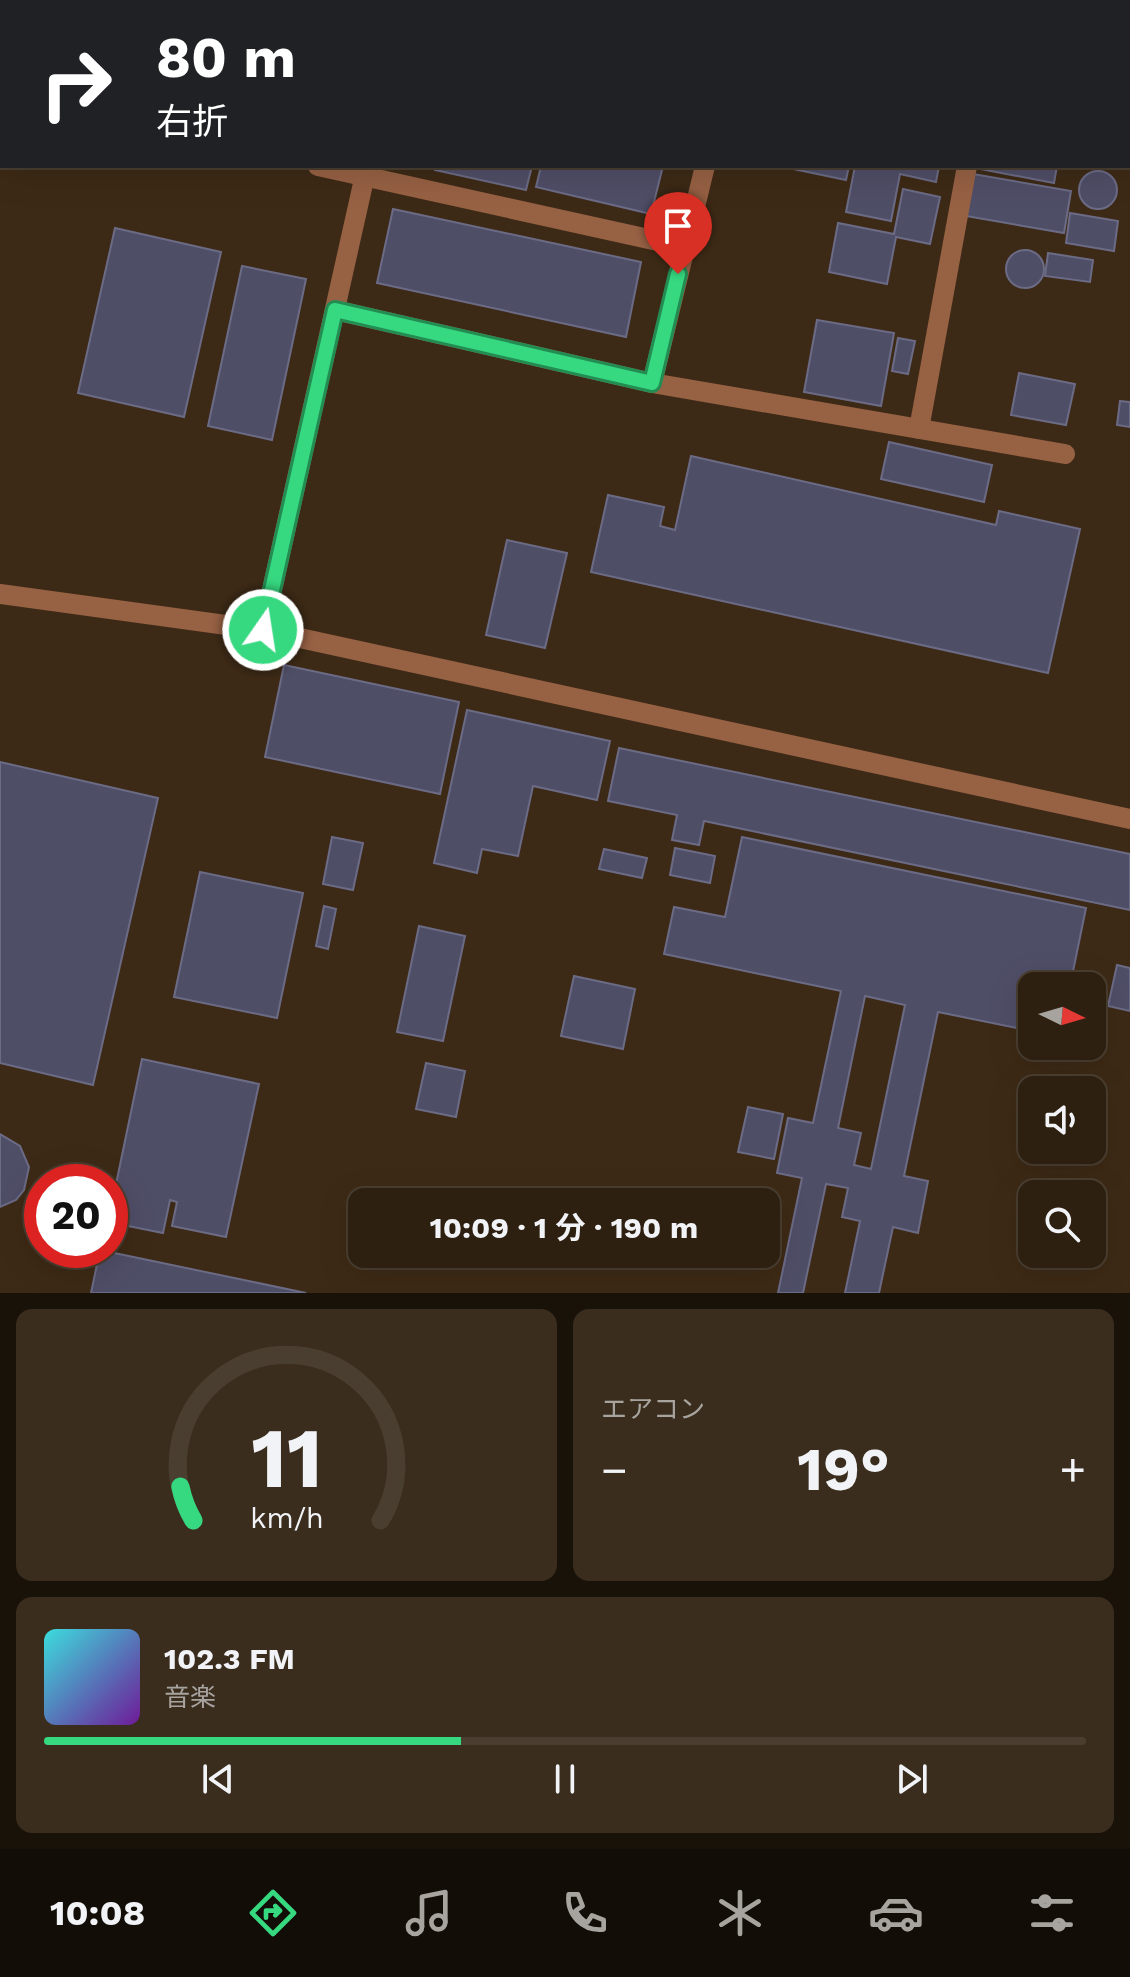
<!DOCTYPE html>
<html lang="ja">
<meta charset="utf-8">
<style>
body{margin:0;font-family:"Work Sans","Noto Sans JP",sans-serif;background:#3a2d1e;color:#f1f3f6;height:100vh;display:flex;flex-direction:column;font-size:30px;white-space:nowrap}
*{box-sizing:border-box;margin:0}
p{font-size:26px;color:#a7a39f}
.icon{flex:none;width:44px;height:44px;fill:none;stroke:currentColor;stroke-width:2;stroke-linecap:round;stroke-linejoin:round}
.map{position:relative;height:1293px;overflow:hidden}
.drawer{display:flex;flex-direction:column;gap:16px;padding:16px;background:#191209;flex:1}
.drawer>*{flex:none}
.banner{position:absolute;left:0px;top:0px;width:1130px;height:168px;box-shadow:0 8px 32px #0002,0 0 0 2px #493e30;background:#202124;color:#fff;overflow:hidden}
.needle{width:52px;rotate:95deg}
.buttons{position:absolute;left:1018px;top:972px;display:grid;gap:16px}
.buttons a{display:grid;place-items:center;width:88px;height:88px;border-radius:16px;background:#2e2010;box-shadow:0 8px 32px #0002,0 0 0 2px #493e30;font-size:40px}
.speed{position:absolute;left:24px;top:1164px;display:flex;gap:16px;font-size:40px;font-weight:700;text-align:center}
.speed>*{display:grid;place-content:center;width:104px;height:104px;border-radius:50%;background:#2e2010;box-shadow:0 8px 32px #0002,0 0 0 2px #493e30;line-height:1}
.speed .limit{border:12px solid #d22;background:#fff;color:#111}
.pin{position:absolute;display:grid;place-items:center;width:68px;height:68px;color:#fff;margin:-82px -34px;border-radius:50% 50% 50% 0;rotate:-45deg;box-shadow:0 0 8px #0007}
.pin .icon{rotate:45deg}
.me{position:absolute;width:88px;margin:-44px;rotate:13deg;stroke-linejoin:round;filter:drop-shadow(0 0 6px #0008)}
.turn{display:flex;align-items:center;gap:28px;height:168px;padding:0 24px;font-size:36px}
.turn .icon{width:104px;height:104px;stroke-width:2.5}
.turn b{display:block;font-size:56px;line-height:68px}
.big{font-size:60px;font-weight:700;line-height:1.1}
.drawer .widget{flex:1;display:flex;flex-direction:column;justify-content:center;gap:12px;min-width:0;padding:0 28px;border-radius:16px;background:#3a2d1e}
.drawer .dial{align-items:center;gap:0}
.dial svg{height:208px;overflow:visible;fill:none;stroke:#493e30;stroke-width:7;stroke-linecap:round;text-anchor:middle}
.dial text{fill:#f1f3f6;stroke:none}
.song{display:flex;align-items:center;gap:24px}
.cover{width:96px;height:96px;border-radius:12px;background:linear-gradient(135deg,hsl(180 70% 55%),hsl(280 70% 35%))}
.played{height:8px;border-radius:4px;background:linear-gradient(90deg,#36d880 40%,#493e30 40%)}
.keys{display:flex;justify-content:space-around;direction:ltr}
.heat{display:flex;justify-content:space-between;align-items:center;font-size:44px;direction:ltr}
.drawer .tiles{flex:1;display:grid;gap:16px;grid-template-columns:1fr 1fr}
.widget:last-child{grid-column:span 2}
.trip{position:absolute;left:348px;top:1188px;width:432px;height:80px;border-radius:16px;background:#2e2010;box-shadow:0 8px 32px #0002,0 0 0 2px #493e30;font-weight:700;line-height:80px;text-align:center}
.menu{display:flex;height:128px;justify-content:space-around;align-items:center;background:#120d06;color:#a7a39f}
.menu .icon{width:56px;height:56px}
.menu .active{color:#36d880}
.menu b{font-size:36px;color:#f1f3f6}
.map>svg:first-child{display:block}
</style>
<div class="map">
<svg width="1130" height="1293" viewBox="0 0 1130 1293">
<rect width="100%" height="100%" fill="#3d2a16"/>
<!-- green -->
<path fill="#054e30" d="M1000 0H1130V29L1128 2Z"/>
<!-- building -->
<g fill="#4f4e67" stroke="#6c6b86" stroke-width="2" fill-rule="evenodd">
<path d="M469 0H517L468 2Z"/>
<path d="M436 166H532L526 190 435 170Z"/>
<path d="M541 166H663L651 214 536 187Z"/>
<path d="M779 166H849L846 180Z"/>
<path d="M855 166H939L936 182 900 174 891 221 846 212Z"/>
<path d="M975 166H1057L1054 183 975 168Z"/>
<circle cx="1098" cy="190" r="19"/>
<path d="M973 174 1071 191 1064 233 966 216Z"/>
<path d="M903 189 940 197 930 244 896 237 887 284 829 272 838 223 894 234Z"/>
<path d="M393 209 641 262 626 337 377 283Z"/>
<path d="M1070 213 1118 221 1114 251 1066 243Z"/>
<path d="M115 228 221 252 184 417 78 393Z"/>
<circle cx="1025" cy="269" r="19"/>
<path d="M1048 253 1093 260 1090 282 1045 276Z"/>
<path d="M242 266 306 279 272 440 208 426Z"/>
<path d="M817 320 894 333 881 406 804 392Z"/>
<path d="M898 338 915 341 908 374 892 371Z"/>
<path d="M1019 373 1075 384 1066 425 1011 415Z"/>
<path d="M1120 401 1130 402V427L1117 425Z"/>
<path d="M889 442 992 465 984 502 881 479Z"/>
<path d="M691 456 996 525 999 511 1080 529 1048 673 591 572 608 495 664 507 660 526 675 530Z"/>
<path d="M507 540 567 553 545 648 486 635Z"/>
<path d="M284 665 459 702 440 794 265 757Z"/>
<path d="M467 710 610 741 597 800 533 786 518 856 482 849 477 873 434 863Z"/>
<path d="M619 748 1130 854V910L704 821 699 845 672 840 677 815 608 801Z"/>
<path d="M0 762 158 798 93 1085 0 1063Z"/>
<path d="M332 837 363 843 353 890 323 884Z"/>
<path d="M742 837 1086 908 1070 986H1032V1031L938 1012 904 1176 928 1181 918 1233 893 1227 879 1293H845L860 1221 842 1217 848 1188 826 1184 803 1293H778L802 1178 777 1173 788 1118 813 1123 841 991 664 954 674 907 725 917ZM865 996 905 1005 871 1169 854 1165 861 1133 838 1128Z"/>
<path d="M675 848 715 856 710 883 670 875Z"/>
<path d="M604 849 647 858 642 878 599 869Z"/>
<path d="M200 872 303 893 277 1018 174 997Z"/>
<path d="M324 906 336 909 328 949 316 946Z"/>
<path d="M419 926 465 936 443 1041 397 1032Z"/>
<path d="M1117 965 1130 968V1011L1108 1006Z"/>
<path d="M574 976 635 989 623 1049 561 1036Z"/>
<path d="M142 1059 259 1084 226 1237 172 1226 177 1202 170 1200 163 1233 113 1223 120 1190 115 1189Z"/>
<path d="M426 1063 465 1071 456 1117 416 1109Z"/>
<path d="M748 1107 783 1114 774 1159 738 1152Z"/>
<path d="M0 1134 20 1146 29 1167 24 1190 16 1200 0 1207Z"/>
<path d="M100 1250 306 1293H91Z"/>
</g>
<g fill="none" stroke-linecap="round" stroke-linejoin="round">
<!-- minor -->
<g stroke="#976144" stroke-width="20">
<path d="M216 0V2"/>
<path d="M456 0V2"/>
<path d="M880 0 889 2"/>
<path d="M404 2 405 0"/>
<path d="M746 2 747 0"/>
<path d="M1128 57H1130"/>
<path d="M318 166 685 247"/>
<path d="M335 310 652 383 1065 454"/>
<path d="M652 383 705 166"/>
<path d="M919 429 967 166"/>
<path d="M0 594 263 630 1130 819"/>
<path d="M263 630 367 166"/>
</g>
</g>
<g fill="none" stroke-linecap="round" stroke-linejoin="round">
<!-- route casing -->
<g stroke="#238c53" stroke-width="20">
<path id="route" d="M263 630 335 310 652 383 678 274"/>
</g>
<!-- route -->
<use href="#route" stroke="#36d880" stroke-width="14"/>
</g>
</svg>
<div class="buttons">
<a><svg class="needle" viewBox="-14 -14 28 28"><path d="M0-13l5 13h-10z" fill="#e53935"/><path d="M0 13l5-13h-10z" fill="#a7a39f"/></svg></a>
<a><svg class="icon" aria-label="sound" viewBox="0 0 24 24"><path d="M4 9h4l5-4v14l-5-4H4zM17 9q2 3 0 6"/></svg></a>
<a><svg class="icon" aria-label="search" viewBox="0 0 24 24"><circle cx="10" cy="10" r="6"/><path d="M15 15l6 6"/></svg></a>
</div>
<div class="speed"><div class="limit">20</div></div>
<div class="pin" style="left:678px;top:274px;background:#d93025"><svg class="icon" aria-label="arrive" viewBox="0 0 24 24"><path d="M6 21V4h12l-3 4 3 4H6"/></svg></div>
<svg class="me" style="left:263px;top:630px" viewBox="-20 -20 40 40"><circle r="17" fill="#36d880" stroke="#fff" stroke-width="3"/><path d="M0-11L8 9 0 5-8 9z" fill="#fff"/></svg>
<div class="trip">10:09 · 1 分 · 190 m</div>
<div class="banner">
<div class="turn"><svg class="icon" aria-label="right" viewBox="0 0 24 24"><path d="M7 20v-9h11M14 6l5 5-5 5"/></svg><div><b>80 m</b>右折</div></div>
</div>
</div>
<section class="drawer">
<div class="tiles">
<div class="widget dial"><svg viewBox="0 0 100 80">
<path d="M14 69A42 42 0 1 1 86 69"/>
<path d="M14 69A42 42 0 0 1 9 56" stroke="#36d880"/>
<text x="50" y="56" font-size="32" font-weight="700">11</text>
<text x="50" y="72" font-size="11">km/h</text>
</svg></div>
<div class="widget"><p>エアコン</p>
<div class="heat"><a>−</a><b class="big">19°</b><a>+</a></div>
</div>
<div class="widget">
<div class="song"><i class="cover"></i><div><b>102.3 FM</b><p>音楽</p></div></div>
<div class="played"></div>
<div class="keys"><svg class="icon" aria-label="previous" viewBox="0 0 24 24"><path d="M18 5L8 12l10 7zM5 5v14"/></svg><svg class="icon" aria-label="pause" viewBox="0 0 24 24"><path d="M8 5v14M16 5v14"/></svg><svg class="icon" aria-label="next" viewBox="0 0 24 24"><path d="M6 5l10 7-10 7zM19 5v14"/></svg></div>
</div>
</div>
</section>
<nav class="menu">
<b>10:08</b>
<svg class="icon active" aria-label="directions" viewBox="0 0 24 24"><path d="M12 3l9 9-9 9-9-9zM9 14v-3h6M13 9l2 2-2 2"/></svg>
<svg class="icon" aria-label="music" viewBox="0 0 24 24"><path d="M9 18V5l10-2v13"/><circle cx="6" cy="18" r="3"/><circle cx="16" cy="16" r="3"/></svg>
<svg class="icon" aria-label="phone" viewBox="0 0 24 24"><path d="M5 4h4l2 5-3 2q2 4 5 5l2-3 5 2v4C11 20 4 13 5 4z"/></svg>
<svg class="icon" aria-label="climate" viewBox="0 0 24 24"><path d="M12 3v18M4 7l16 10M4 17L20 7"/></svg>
<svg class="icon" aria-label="car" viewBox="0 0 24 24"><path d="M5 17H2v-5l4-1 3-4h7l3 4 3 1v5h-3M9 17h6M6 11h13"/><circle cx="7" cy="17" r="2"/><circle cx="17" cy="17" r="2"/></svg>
<svg class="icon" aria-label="filters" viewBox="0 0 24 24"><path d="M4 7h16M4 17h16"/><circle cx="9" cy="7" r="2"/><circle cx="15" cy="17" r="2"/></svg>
</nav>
